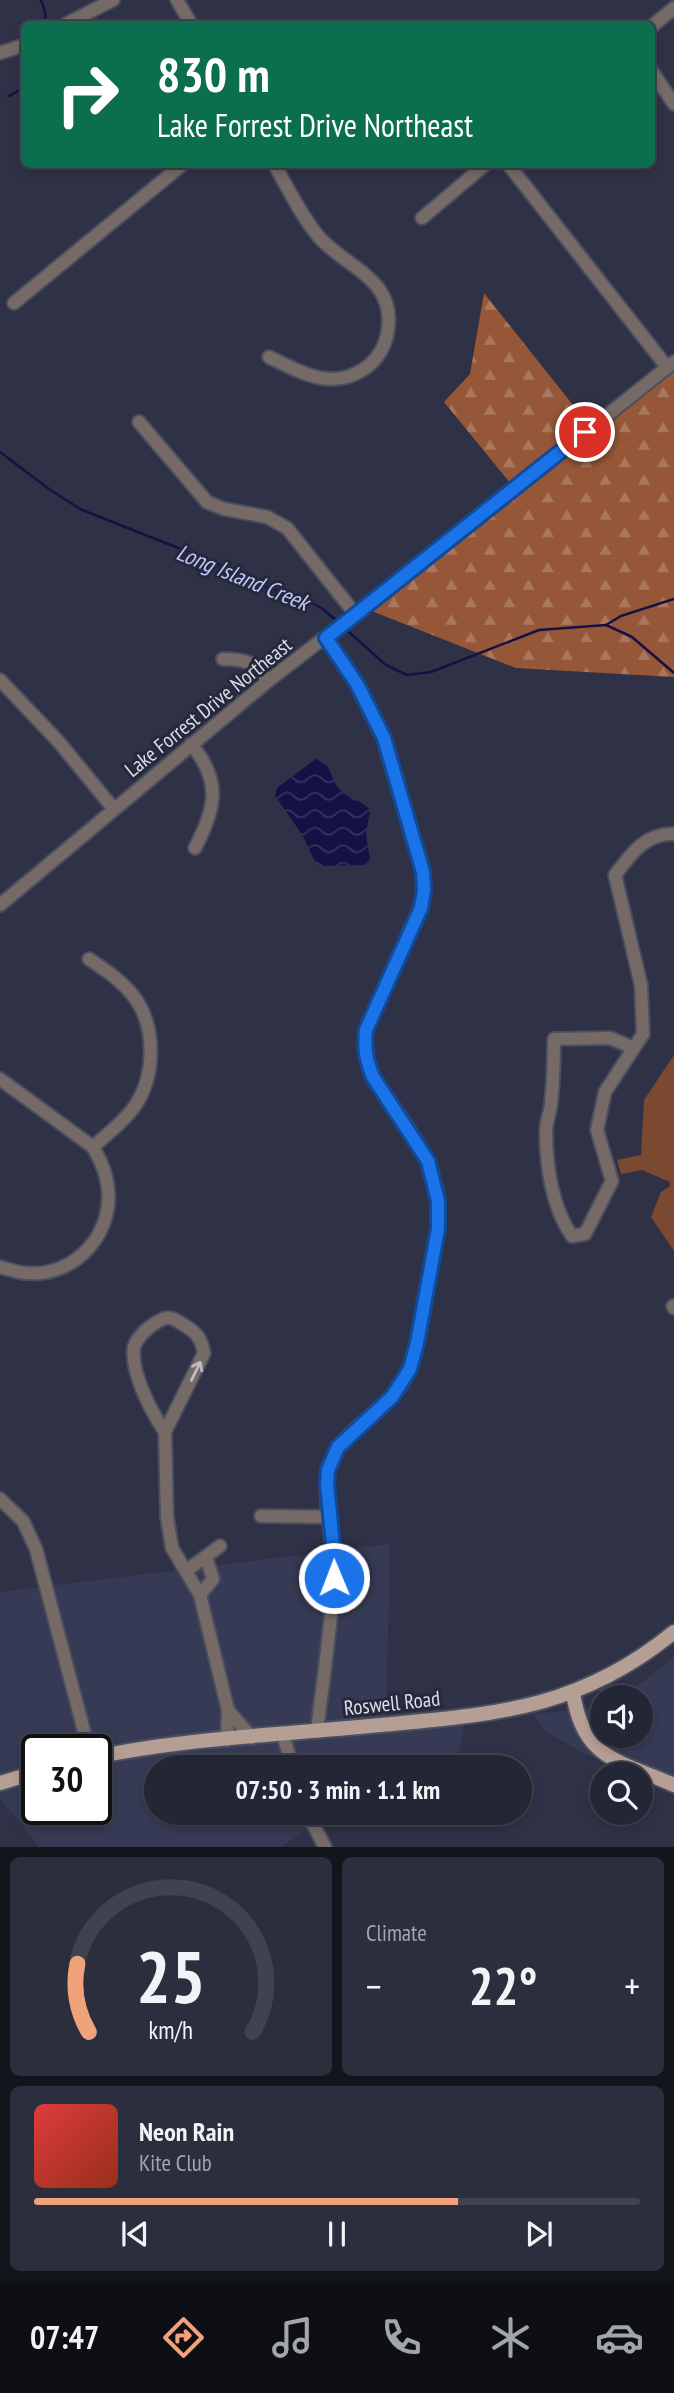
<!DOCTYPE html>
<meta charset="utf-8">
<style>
body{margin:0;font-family:"PT Sans Narrow",sans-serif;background:#2b2e3c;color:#f1f3f6;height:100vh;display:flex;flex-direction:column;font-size:26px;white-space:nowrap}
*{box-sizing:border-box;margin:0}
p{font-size:23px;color:#a3a5ac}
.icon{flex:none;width:38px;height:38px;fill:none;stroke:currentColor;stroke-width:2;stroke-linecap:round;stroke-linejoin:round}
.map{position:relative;height:1847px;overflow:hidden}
.panel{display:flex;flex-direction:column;gap:10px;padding:10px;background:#13151d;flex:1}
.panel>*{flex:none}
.guide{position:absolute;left:21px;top:21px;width:634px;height:147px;border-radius:10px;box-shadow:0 4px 10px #0003,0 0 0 2px #40434f;background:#0b6e4f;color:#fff;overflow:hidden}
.controls{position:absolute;left:590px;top:1685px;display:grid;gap:14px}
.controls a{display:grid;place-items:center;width:63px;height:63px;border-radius:50%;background:#232634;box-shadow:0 4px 10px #0003,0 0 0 2px #40434f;font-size:35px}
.speed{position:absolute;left:21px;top:1734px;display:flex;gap:14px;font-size:35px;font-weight:700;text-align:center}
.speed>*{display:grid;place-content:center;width:91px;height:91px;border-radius:50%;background:#232634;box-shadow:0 4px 10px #0003,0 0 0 2px #40434f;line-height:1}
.speed .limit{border:4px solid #111;border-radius:10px;background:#fff;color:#111}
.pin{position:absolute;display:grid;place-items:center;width:60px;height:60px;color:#fff;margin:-30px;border:4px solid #fff;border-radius:50%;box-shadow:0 2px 7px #0007}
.me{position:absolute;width:77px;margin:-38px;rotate:359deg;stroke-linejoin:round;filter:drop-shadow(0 0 5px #0008)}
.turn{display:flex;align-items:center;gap:24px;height:147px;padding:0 21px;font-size:32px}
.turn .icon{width:91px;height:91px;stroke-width:2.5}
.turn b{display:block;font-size:49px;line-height:60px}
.big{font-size:52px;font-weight:700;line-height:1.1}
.panel .tile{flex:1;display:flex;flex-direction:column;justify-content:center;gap:10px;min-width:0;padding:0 24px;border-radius:10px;background:#2b2e3c}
.panel .dial{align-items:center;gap:0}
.dial svg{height:182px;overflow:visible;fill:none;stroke:#40434f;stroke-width:7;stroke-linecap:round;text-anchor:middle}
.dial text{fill:#f1f3f6;stroke:none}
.song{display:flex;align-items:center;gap:21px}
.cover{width:84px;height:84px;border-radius:10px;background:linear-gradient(135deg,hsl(0 70% 55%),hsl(10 70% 35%))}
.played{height:7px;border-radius:4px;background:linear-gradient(90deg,#f0a27a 70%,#40434f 70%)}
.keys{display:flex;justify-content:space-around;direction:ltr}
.heat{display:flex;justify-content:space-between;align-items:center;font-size:38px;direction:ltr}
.panel .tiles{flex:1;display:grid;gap:10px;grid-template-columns:1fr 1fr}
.tile:last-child{grid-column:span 2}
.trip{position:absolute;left:144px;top:1755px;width:388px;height:70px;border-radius:35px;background:#232634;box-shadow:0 4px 10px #0003,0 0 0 2px #40434f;font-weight:700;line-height:70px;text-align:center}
.dock{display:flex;height:112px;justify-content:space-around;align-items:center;background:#0e0f15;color:#a3a5ac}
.dock .icon{width:49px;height:49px}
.dock .selected{color:#f0a27a}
.dock b{font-size:32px;color:#f1f3f6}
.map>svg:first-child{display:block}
</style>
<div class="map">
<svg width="674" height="1847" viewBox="0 0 674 1847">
<defs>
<pattern id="forest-firs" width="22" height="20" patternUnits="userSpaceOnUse" patternTransform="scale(1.75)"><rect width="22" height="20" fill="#955737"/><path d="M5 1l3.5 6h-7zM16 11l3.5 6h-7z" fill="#a8775e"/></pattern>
<pattern id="water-waves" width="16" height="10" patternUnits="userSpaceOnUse" patternTransform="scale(1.75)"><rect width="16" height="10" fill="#151145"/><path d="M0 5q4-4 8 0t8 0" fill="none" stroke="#363360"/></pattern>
</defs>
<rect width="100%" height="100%" fill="#2f3246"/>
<!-- built -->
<g fill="#373a54" fill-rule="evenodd">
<path d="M390 1544 386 1723 466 1715 457 1767 156 1768V1813H449L447 1824 308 1827 282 1847H39L0 1798V1592ZM37 1750H96V1810H37Z"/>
<path d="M674 1657V1784L588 1755 546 1732 533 1714 593 1708 602 1703V1736H640V1698L613 1697 643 1682Z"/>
</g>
<!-- grass -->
<path fill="#7a492f" d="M674 1055V1251L651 1217 661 1192 670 1186V1182L642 1170 621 1174 617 1160 641 1155 644 1100Z"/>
<!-- forest -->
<path fill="url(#forest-firs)" d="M484 293 592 429 674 365V677L516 668 364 608 515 489 444 402 470 374Z"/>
<!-- water -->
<path fill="url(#water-waves)" d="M317 758C330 762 330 776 337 786 345 798 361 799 370 810L366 835 370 859 365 865 319 866 314 860 303 836 275 796 277 788Z"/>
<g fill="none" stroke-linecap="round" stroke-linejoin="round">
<!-- stream -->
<g stroke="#151145" stroke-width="2.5">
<path d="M41 0 45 12 46 24"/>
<path d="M9 96 24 88"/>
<path d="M0 452 49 489 80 509 216 563 265 587 301 597 323 609 339 623"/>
<path d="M606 625 621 616 674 599"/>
<path d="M343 627 386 665 407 675 431 672 539 630 606 625 632 637 674 673"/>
</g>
<!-- minor casing -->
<g stroke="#4b4e60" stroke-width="16">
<g id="minor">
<path d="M177 0 191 24"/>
<path d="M66 24 113 0"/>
<path d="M651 27 674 8"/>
<path d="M0 53 24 45"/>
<path d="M651 70 674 104"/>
<path d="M508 164 667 367"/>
<path d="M422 218 486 164"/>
<path d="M14 303 183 164"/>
<path d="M269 357C300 372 331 391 364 369 377 360 386 346 388 329 395 278 346 268 319 237 301 216 288 188 274 164"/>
<path d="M139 422 207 502 224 509 267 517 287 528 356 615"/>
<path d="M223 659C245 659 255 662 268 681"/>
<path d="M0 680 58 741 113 808"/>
<path d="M191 744C222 781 216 808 195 848"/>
<path d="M0 905 268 681 423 562 674 362"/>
<path d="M89 959C104 969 119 979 131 993 157 1024 157 1077 132 1110 121 1124 106 1135 93 1147"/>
<path d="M634 1048 610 1038 554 1039C554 1060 553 1083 551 1104 550 1113 546 1122 546 1131 546 1165 552 1208 572 1236L585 1234 612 1181 597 1130 605 1092 643 1034 641 985 615 875C631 854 645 833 674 834"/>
<path d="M0 1079 93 1147C99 1158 105 1169 107 1182 117 1231 76 1278 26 1273 18 1273 8 1269 0 1267"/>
<path d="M673 1306 674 1308"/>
<path d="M165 1432C152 1413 130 1372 134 1347 136 1340 141 1335 146 1330 152 1325 162 1317 169 1318 174 1318 179 1322 184 1325 197 1333 201 1338 204 1353L165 1432 167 1517 172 1548 200 1595 228 1710 252 1738"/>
<path d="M0 1499 23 1521 36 1549 89 1750"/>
<path d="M261 1516 330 1517"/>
<path d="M186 1571 220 1546"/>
<path d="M200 1595 213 1579 206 1557"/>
<path d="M317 1731C323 1680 331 1629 334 1578 335 1547 321 1493 329 1467 340 1430 382 1414 402 1384 418 1358 420 1326 425 1297 430 1270 438 1241 439 1213 439 1160 400 1118 373 1077 366 1060 364 1048 366 1030L420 908 424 890 423 872 384 738 357 684 326 638"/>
<path d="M283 1735 293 1768"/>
<path d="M227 1740 228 1710"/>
<path d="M307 1813 325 1847"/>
</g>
</g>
<!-- major casing -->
<g stroke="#4b4e60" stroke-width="18">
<g id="major">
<path d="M573 1693C583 1760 620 1761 674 1785"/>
<path d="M96 1757C187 1738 288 1734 381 1725 497 1714 580 1709 674 1632"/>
<path d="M0 1783 37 1772"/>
</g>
</g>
<!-- minor -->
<use href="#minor" stroke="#756a65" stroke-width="12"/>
<!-- major -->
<use href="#major" stroke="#b59f94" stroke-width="14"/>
</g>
<!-- one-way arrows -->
<defs><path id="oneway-shaft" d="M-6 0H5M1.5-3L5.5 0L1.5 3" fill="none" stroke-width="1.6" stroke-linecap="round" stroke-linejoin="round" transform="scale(1.75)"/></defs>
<use stroke="#bdbbc3" href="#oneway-shaft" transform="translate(196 1371) rotate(-64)"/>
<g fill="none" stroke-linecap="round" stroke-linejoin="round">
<!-- route casing -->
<g stroke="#114b97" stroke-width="18">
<path id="route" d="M334 1578 333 1545 327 1484 328 1470 338 1447 392 1397 410 1369 417 1343 438 1229V1201L428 1161 373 1077C366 1060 364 1048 366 1030L421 908 424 890 423 872 384 738 357 684 326 638 585 432"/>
</g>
<!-- route -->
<use href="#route" stroke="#1a73e8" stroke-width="12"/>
</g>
<g text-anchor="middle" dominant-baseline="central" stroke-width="6" stroke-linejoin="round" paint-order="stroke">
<!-- street labels -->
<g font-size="21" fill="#dcdeeb" stroke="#26283b">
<text transform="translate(208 707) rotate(-39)">Lake Forrest Drive Northeast</text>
<text transform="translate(392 1703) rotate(-6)">Roswell Road</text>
</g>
<!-- water labels -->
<g font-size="23" font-style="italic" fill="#c1c8fd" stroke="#26283b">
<text transform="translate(243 577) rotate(22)">Long Island Creek</text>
</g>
</g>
</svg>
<div class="controls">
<a><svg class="icon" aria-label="sound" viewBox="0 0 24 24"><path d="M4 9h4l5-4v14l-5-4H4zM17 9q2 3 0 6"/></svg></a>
<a><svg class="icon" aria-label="search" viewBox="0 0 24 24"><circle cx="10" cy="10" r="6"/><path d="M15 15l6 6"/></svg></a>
</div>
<div class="speed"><div class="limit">30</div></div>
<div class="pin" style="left:585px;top:432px;background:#d93025"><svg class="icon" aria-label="arrive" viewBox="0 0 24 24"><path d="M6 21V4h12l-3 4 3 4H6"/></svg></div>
<svg class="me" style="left:334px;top:1578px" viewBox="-20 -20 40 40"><circle r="17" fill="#1a73e8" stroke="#fff" stroke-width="3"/><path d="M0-11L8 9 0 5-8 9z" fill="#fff"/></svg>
<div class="trip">07:50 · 3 min · 1.1 km</div>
<div class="guide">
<div class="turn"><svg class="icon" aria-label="right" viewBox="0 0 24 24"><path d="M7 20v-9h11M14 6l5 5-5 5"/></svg><div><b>830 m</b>Lake Forrest Drive Northeast</div></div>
</div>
</div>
<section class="panel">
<div class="tiles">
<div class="tile dial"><svg viewBox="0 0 100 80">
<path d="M14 69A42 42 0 1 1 86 69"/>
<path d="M14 69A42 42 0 0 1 9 39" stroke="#f0a27a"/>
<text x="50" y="56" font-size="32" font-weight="700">25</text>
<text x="50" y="72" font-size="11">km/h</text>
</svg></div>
<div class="tile"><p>Climate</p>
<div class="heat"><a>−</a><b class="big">22°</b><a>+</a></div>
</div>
<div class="tile">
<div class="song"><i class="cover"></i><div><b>Neon Rain</b><p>Kite Club</p></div></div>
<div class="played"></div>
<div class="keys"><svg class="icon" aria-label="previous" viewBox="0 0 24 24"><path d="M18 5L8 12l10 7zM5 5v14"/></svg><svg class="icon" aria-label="pause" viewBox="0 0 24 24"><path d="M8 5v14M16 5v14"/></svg><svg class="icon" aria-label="next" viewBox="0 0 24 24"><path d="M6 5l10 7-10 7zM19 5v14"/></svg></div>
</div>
</div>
</section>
<nav class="dock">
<b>07:47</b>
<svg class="icon selected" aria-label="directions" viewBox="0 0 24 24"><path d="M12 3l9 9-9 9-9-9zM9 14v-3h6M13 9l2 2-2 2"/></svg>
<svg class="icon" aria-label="music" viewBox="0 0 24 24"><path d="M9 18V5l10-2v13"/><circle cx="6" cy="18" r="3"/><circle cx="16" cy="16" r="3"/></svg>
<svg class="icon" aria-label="phone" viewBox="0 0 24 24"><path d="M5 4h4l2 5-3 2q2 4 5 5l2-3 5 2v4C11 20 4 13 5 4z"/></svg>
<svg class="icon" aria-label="climate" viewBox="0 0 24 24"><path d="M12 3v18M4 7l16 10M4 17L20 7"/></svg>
<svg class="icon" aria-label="car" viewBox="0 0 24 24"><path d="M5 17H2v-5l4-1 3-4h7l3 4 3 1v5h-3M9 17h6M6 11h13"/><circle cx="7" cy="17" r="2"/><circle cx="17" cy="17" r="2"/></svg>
</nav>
